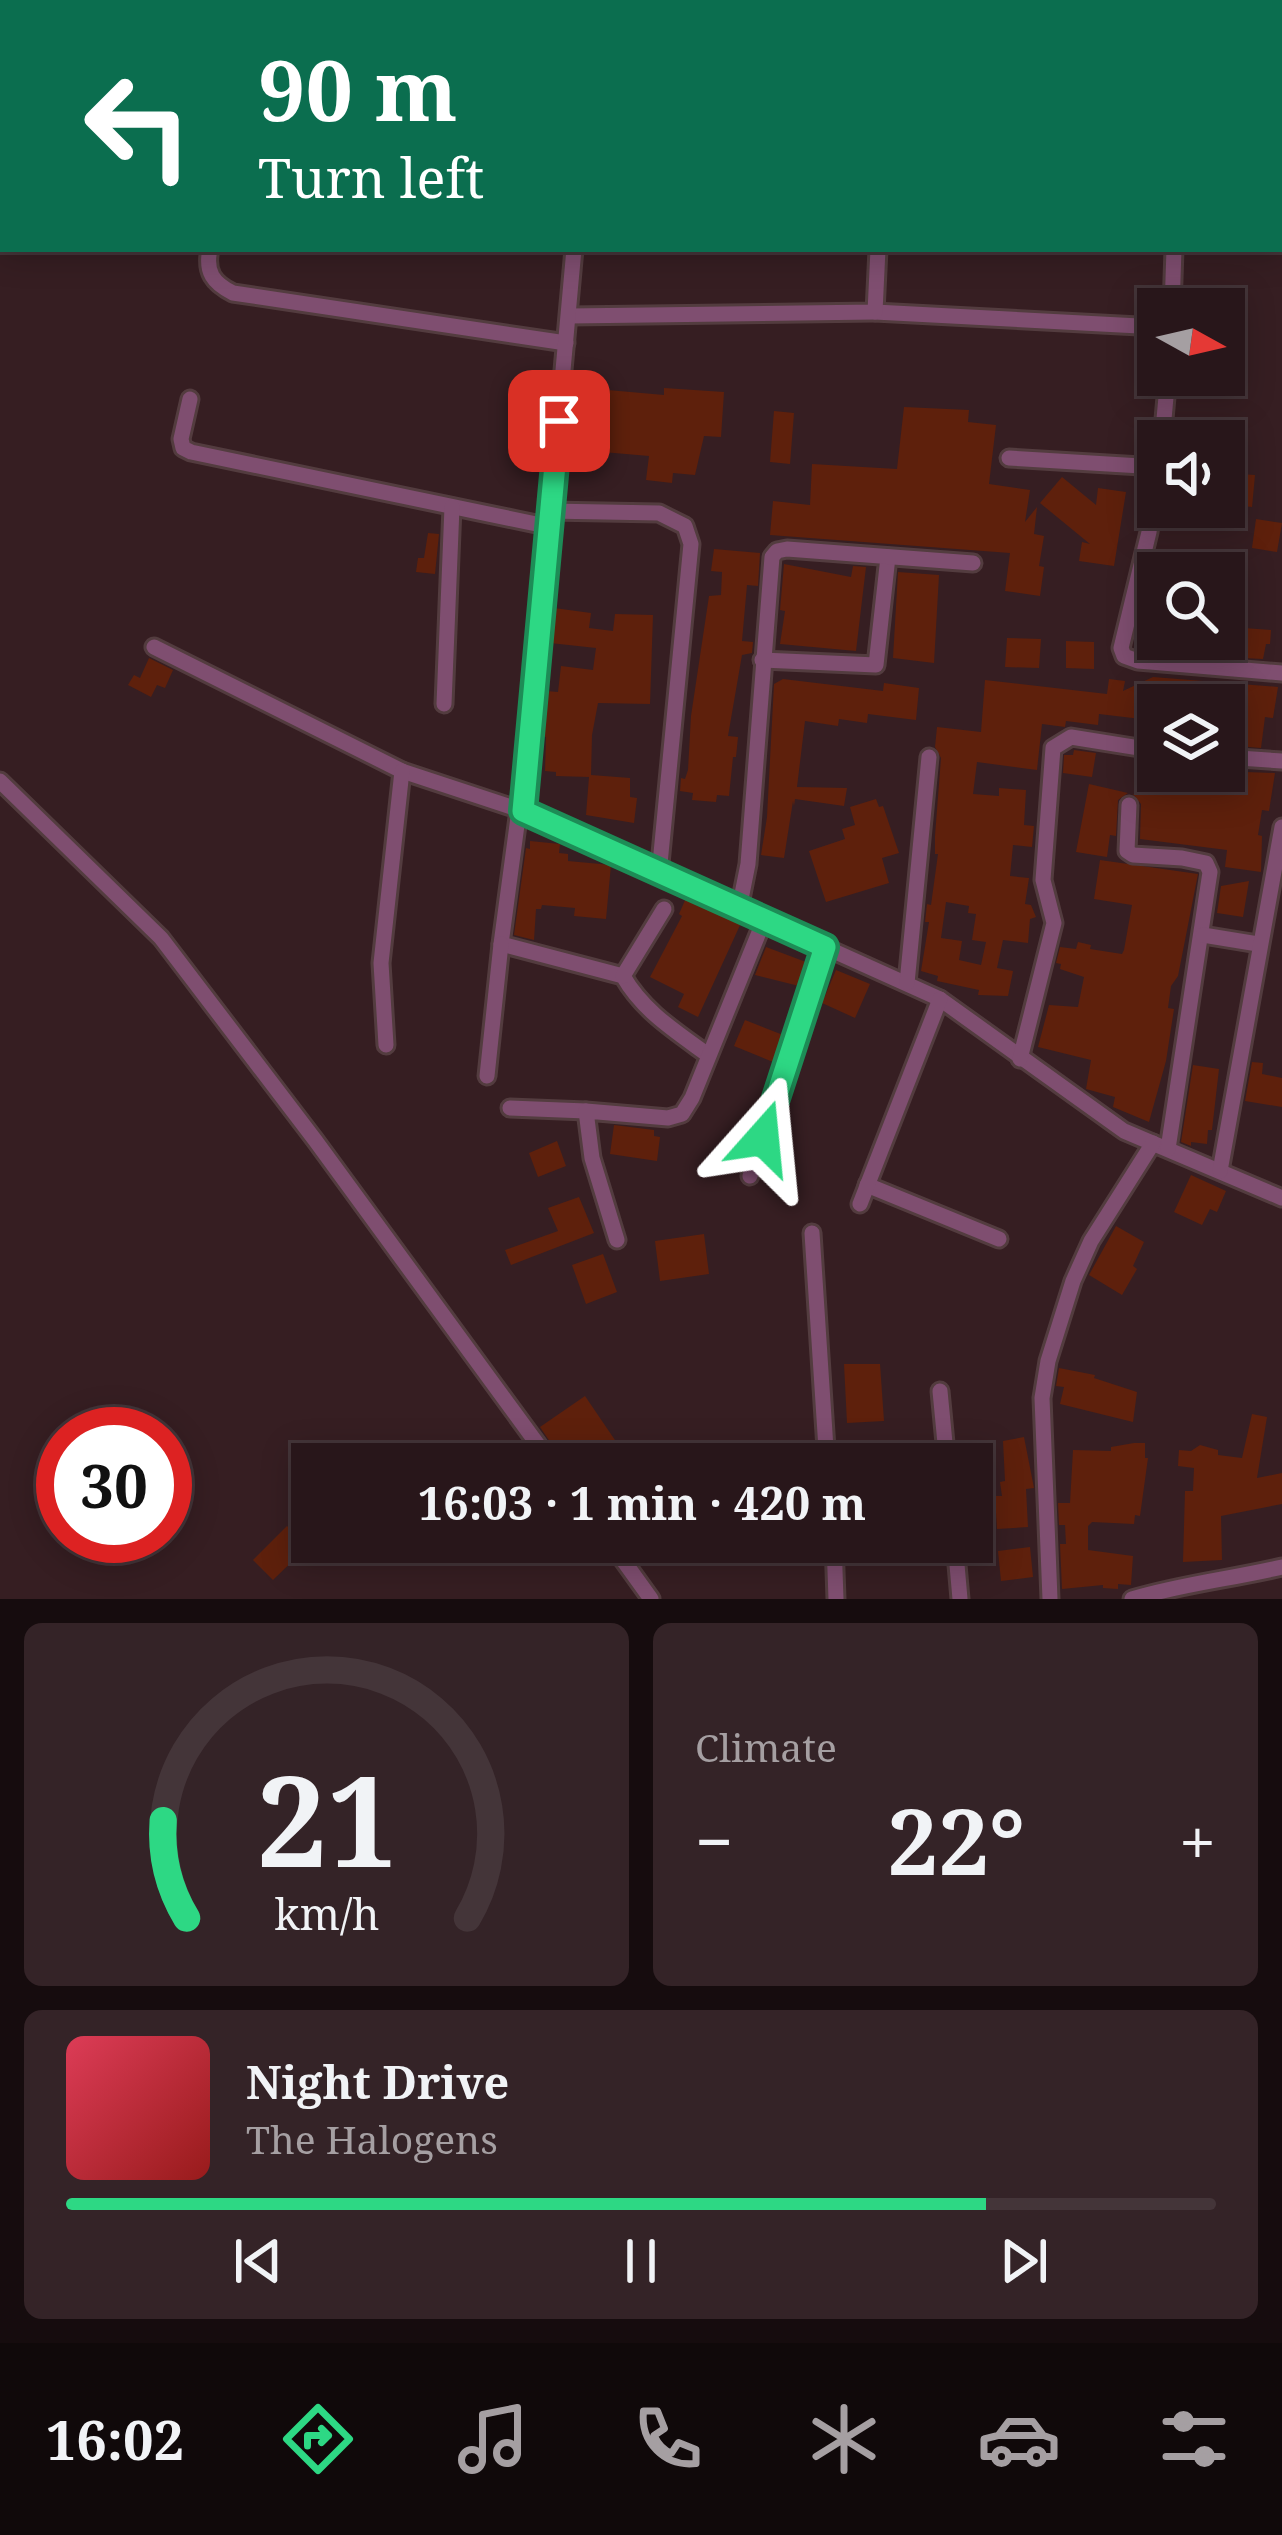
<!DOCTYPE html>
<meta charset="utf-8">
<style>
body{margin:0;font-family:"Noto Serif",serif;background:#342327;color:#f1f3f6;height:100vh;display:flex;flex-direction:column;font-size:45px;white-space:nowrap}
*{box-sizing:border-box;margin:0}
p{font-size:39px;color:#a59fa2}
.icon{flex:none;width:66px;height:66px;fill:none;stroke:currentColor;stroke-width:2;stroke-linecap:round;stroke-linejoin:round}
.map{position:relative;height:1599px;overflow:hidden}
.details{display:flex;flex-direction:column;gap:24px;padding:24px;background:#160c0e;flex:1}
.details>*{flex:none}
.banner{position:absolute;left:0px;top:0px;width:1284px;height:252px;box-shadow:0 6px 30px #0003,0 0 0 3px #443539;background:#0b6e4f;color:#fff;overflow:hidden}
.needle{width:78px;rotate:98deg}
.fabs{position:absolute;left:1137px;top:288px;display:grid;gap:24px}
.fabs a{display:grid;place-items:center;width:108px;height:108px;border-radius:0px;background:#28161a;box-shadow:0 6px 30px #0003,0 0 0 3px #443539;font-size:60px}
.speed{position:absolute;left:36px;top:1407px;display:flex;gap:24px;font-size:60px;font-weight:700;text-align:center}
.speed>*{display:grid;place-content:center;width:156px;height:156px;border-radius:50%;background:#28161a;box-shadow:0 6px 30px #0003,0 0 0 3px #443539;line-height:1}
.speed .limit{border:18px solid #d22;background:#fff;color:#111}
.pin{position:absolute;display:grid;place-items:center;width:102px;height:102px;color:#fff;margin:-51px;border-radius:24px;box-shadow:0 6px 18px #0006}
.me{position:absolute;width:132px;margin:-66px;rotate:18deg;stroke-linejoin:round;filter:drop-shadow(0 0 9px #0008)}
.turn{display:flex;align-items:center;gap:42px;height:252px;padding:0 60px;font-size:54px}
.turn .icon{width:156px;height:156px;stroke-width:2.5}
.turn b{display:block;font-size:84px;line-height:102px}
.big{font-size:90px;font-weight:700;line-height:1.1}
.details .tile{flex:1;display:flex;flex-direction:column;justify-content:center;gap:18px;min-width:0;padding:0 42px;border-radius:18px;background:#342327}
.details .dial{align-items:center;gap:0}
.dial svg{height:312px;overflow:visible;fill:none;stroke:#443539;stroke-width:7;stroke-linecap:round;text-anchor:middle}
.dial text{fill:#f1f3f6;stroke:none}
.song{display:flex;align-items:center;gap:36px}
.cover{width:144px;height:144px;border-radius:18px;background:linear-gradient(135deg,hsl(350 70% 55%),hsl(0 70% 35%))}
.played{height:12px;border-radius:6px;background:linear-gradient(90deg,#2dd884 80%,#443539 80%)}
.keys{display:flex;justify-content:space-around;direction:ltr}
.heat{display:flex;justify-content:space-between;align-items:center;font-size:66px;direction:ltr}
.details .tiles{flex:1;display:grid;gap:24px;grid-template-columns:1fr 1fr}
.tile:last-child{grid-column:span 2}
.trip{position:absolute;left:291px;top:1443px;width:702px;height:120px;border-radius:0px;background:#28161a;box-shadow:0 6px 30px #0003,0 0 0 3px #443539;font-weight:700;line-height:120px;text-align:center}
.dock{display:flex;height:192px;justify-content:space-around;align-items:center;background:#10090a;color:#a59fa2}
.dock .icon{width:84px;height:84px}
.dock .on{color:#2dd884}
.dock b{font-size:54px;color:#f1f3f6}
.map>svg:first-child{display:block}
</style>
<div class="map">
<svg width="1282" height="1599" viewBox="0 0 1282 1599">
<rect width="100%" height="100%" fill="#361e22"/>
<!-- building -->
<g fill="#5e200c" fill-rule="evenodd">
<path d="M574 387 664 395V388L724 392 721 437 704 436 695 475 673 473 672 483 646 480 649 456 568 449Z"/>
<path d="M904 407 969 410 968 422 996 425 989 484 1030 490 1025 522 1037 507 1034 534 1044 536 1039 566 1044 567 1040 596 1005 591 1010 553 770 535 773 501 810 505 812 464 897 469Z"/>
<path d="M774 411 794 413 790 464 770 462Z"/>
<path d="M1224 473 1255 475 1252 507 1224 504Z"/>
<path d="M1062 477 1096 505 1098 488 1126 492 1114 566 1079 561 1082 542 1090 544 1040 503Z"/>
<path d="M1256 519 1282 523 1277 552 1252 548Z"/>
<path d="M428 533 439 534 435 574 416 572 418 558H424Z"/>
<path d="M714 549 760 553 758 586 747 585 742 641 753 642 752 653 742 655 728 736 738 737 736 757H733L729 796 717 795 716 802 692 800 693 793 680 791 681 778 685 779 688 770 691 716 709 596 721 595 722 572 711 571Z"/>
<path d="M784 564 851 577 853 566 866 567 856 651 780 644 785 611 780 610Z"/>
<path d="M898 572 939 575 934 663 893 658Z"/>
<path d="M554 608 591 613 589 628 613 631 615 614 653 615 650 704 598 703 592 735 591 775 630 778V797L637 798 634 823 586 815 589 777 556 776V772L545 771 546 737 542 736 546 691 558 692 561 666 593 670 596 648 550 643Z"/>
<path d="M1139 623 1158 625V639H1224V631L1244 633V628L1271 630 1270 644H1266L1263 659 1243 658V652L1221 651 1220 655 1141 649 1134 647Z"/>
<path d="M1007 638 1041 639 1039 668 1005 667Z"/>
<path d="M1066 641 1094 642V669L1066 668Z"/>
<path d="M149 658 173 670 165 688 157 685 151 697 128 685 134 675 140 678Z"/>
<path d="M1153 677 1278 687 1273 718 1265 717 1261 748 1224 745V705L1163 703 1158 705V726L1141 724V719L1099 714 1098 725 1066 721 1065 727 1042 724 1037 770 977 762 973 794 999 796V788L1026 790 1024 825 1034 826 1032 847 1013 845 1010 876 1029 878 1025 904 1031 905 1036 917 1030 919 1028 943 1003 940 997 968 1013 971 1008 996 978 995 979 990 937 981 938 976 921 971 929 922H925L927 904 931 905 938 854H935V836L941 758 935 747 937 727 981 732 985 680 1107 694 1109 679 1125 681 1123 691ZM946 902 969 906 968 913 976 914 972 940 986 942 981 965 959 960 962 941 941 938Z"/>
<path d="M783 679 883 691 884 683 919 688 916 720 868 714 867 723 839 719 838 726 805 721 797 787 847 788 844 806 795 799 794 806 793 801 784 858 761 855 767 817 774 684Z"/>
<path d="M1074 750 1096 753 1092 777 1063 773 1064 755H1073Z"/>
<path d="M1142 768 1275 773 1269 811 1262 810 1258 835 1262 836 1261 872 1225 867 1227 850 1140 839 1141 804 1133 794 1138 795Z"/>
<path d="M1089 784 1128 793 1118 800 1116 836 1110 835 1107 857 1076 852Z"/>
<path d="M876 799 879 807 883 806 899 853 882 858 889 883 826 902 809 851 845 839 842 829 855 825 850 807Z"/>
<path d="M530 841 560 844 559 853 568 854V861L611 865 606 919 574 916 575 908 542 905 541 909H536L534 940 514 935 526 848 530 849Z"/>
<path d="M1100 860 1198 874 1178 976 1171 986 1168 1008 1174 1009 1166 1061 1149 1122 1113 1107 1115 1097 1086 1089 1091 1060 1038 1047 1049 1005 1078 1007 1084 977 1060 969 1061 964 1056 963 1060 947 1076 949 1078 942 1091 945 1090 949 1122 954 1124 950 1132 905 1094 899Z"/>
<path d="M1249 881 1243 917 1217 913 1221 886Z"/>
<path d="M686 898 741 923 698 1017 678 1007 684 994 650 977 682 916 679 914Z"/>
<path d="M766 947 806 962 799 986 755 975Z"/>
<path d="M836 970 870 984 855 1018 822 1003Z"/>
<path d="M745 1020 783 1035 773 1062 734 1046Z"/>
<path d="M1252 1062 1263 1063 1262 1074 1282 1078V1107L1245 1101Z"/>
<path d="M1193 1065 1219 1069 1212 1130H1208L1207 1144 1191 1142V1146L1181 1142Z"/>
<path d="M614 1125 654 1130V1136L660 1137 657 1161 610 1154Z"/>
<path d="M557 1141 566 1166 538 1177 529 1153Z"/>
<path d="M1191 1175 1226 1191 1217 1212 1210 1209 1202 1225 1174 1212Z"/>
<path d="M579 1197 594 1233 511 1265 505 1250 558 1231 548 1208Z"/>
<path d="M1116 1226 1144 1242 1133 1266 1137 1269 1122 1295 1089 1275Z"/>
<path d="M704 1234 709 1274 660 1281 655 1241Z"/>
<path d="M603 1254 617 1292 586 1304 572 1265Z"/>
<path d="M844 1364H880L884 1421 847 1423Z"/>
<path d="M1059 1368 1095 1375 1094 1378 1137 1392 1133 1422 1060 1404 1064 1387 1056 1386Z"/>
<path d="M585 1396 619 1446 593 1464H565L540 1427Z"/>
<path d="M1252 1414 1267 1417 1257 1478 1282 1473V1504L1221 1516 1222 1560 1183 1562 1185 1491H1193L1194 1468 1178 1466 1179 1450 1191 1451 1200 1445 1218 1450V1455L1242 1458Z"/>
<path d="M1024 1437 1034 1488 1026 1489 1028 1527 997 1529 995 1496H1002L1000 1482 1005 1481 1003 1441Z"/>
<path d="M1134 1443H1145V1458H1148L1140 1516 1135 1515 1134 1524 1092 1522 1088 1526V1550L1133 1556 1131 1585 1118 1584V1589L1103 1588V1585L1062 1589 1060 1544H1066L1065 1525H1059L1058 1503H1070L1073 1450 1111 1451V1447Z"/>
<path d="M287 1526 308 1546 273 1580 253 1560Z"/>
<path d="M1030 1547 1033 1577 1001 1581 998 1551Z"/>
</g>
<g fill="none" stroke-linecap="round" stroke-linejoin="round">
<!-- minor casing -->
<g stroke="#533c3f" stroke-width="21">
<g id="minor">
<path d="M453 3V0"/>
<path d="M581 3 582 0"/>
<path d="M1266 3V0"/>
<path d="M0 34H3"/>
<path d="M1281 159 1282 160"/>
<path d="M1281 181H1282"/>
<path d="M0 191H3"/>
<path d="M210 249C205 272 213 283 233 293L566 343"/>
<path d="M1172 309 1174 249"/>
<path d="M875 312 1158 327"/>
<path d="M569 316 875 312 878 249"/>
<path d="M190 399 181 439 183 448 191 452 546 526"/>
<path d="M1162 441 1168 375"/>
<path d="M1009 458 1158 467"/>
<path d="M1158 467 1149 532 1121 648 1124 656 1138 661 1282 673"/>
<path d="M549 511 659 513 685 526 691 544 659 874"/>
<path d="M154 647 402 771 523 811 940 999 1124 1131 1282 1198"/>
<path d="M762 660 876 665 888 557"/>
<path d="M444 704 452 507"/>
<path d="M1224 757 1282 761"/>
<path d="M0 781 161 938 315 1140 552 1464"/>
<path d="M1129 805 1127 851 1133 855 1182 858 1206 863 1210 872 1168 1149"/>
<path d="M519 810 501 944 623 976C643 1011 675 1031 708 1055"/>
<path d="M523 811 574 249"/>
<path d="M739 909 748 864 772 557 777 551 787 549 973 563"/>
<path d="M1203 935 1258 944"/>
<path d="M623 976 664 909"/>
<path d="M907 983 929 757"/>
<path d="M386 1045 381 963 402 771"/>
<path d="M1020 1059 1054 923 1043 880 1053 748 1071 737 1158 751"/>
<path d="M487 1076 501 944"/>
<path d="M510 1108 586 1111"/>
<path d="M1220 1171 1282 827"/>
<path d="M750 1176 825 947"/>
<path d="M867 1185 999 1239"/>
<path d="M860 1204 940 999"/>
<path d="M812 1233 827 1464"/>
<path d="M617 1240 592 1158 586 1111 668 1118 682 1114 692 1098 764 920"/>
<path d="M940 1391 947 1464"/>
<path d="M610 1542 651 1599"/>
<path d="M834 1542 836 1599"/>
<path d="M955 1542 960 1599"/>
<path d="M1050 1599 1042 1398 1048 1361 1073 1281 1091 1241 1153 1143"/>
<path d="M1132 1599C1182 1584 1231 1579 1282 1567"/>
</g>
</g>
<!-- minor -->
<use href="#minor" stroke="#7f4e70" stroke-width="15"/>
</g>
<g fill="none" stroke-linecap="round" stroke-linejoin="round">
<!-- route casing -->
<g stroke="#1d8c56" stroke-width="30">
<path id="route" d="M559 421 523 811 825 947 763 1138"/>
</g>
<!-- route -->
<use href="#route" stroke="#2dd884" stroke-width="21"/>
</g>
</svg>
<div class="fabs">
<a><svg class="needle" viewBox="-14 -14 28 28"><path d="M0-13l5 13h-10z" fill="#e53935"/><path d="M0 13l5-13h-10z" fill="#a59fa2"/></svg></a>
<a><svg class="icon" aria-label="sound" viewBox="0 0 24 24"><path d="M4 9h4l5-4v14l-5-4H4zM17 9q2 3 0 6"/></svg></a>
<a><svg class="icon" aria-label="search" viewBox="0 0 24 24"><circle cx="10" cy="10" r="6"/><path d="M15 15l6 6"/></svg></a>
<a><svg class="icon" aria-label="layers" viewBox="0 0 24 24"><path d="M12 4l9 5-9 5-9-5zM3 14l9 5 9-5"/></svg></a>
</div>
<div class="speed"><div class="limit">30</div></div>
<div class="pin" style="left:559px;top:421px;background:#d93025"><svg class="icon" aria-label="arrive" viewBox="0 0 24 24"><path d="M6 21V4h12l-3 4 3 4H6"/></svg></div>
<svg class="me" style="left:763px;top:1138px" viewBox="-20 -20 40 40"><path d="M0-17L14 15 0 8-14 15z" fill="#2dd884" stroke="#fff" stroke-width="4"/></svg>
<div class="trip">16:03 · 1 min · 420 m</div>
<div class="banner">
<div class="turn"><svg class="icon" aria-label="left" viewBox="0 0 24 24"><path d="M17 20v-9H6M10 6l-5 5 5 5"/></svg><div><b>90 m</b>Turn left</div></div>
</div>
</div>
<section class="details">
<div class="tiles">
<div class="tile dial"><svg viewBox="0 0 100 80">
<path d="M14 69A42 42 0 1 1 86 69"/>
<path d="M14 69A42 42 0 0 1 8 44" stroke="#2dd884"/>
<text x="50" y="56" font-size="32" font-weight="700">21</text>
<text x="50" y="72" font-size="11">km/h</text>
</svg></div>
<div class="tile"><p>Climate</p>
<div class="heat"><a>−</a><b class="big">22°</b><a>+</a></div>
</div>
<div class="tile">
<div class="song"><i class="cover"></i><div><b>Night Drive</b><p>The Halogens</p></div></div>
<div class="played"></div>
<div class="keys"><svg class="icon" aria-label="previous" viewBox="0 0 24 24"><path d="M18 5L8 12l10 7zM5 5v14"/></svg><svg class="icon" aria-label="pause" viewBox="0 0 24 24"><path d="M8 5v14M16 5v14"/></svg><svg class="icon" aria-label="next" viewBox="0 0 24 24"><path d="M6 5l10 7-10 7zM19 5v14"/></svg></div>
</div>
</div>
</section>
<nav class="dock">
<b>16:02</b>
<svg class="icon on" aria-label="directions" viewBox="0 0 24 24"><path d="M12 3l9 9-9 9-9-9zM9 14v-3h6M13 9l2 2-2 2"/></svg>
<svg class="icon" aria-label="music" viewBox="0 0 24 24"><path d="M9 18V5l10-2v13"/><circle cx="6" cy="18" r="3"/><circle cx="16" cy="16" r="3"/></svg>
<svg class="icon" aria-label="phone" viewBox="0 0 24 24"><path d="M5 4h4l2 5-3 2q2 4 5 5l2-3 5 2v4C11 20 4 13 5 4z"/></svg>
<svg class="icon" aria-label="climate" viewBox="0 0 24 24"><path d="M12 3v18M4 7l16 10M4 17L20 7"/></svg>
<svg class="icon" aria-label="car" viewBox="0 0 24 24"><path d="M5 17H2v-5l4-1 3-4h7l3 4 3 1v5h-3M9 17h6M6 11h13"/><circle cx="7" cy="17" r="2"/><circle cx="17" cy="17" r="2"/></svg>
<svg class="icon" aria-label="filters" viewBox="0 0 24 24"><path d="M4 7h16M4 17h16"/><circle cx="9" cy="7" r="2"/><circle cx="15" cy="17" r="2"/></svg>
</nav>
